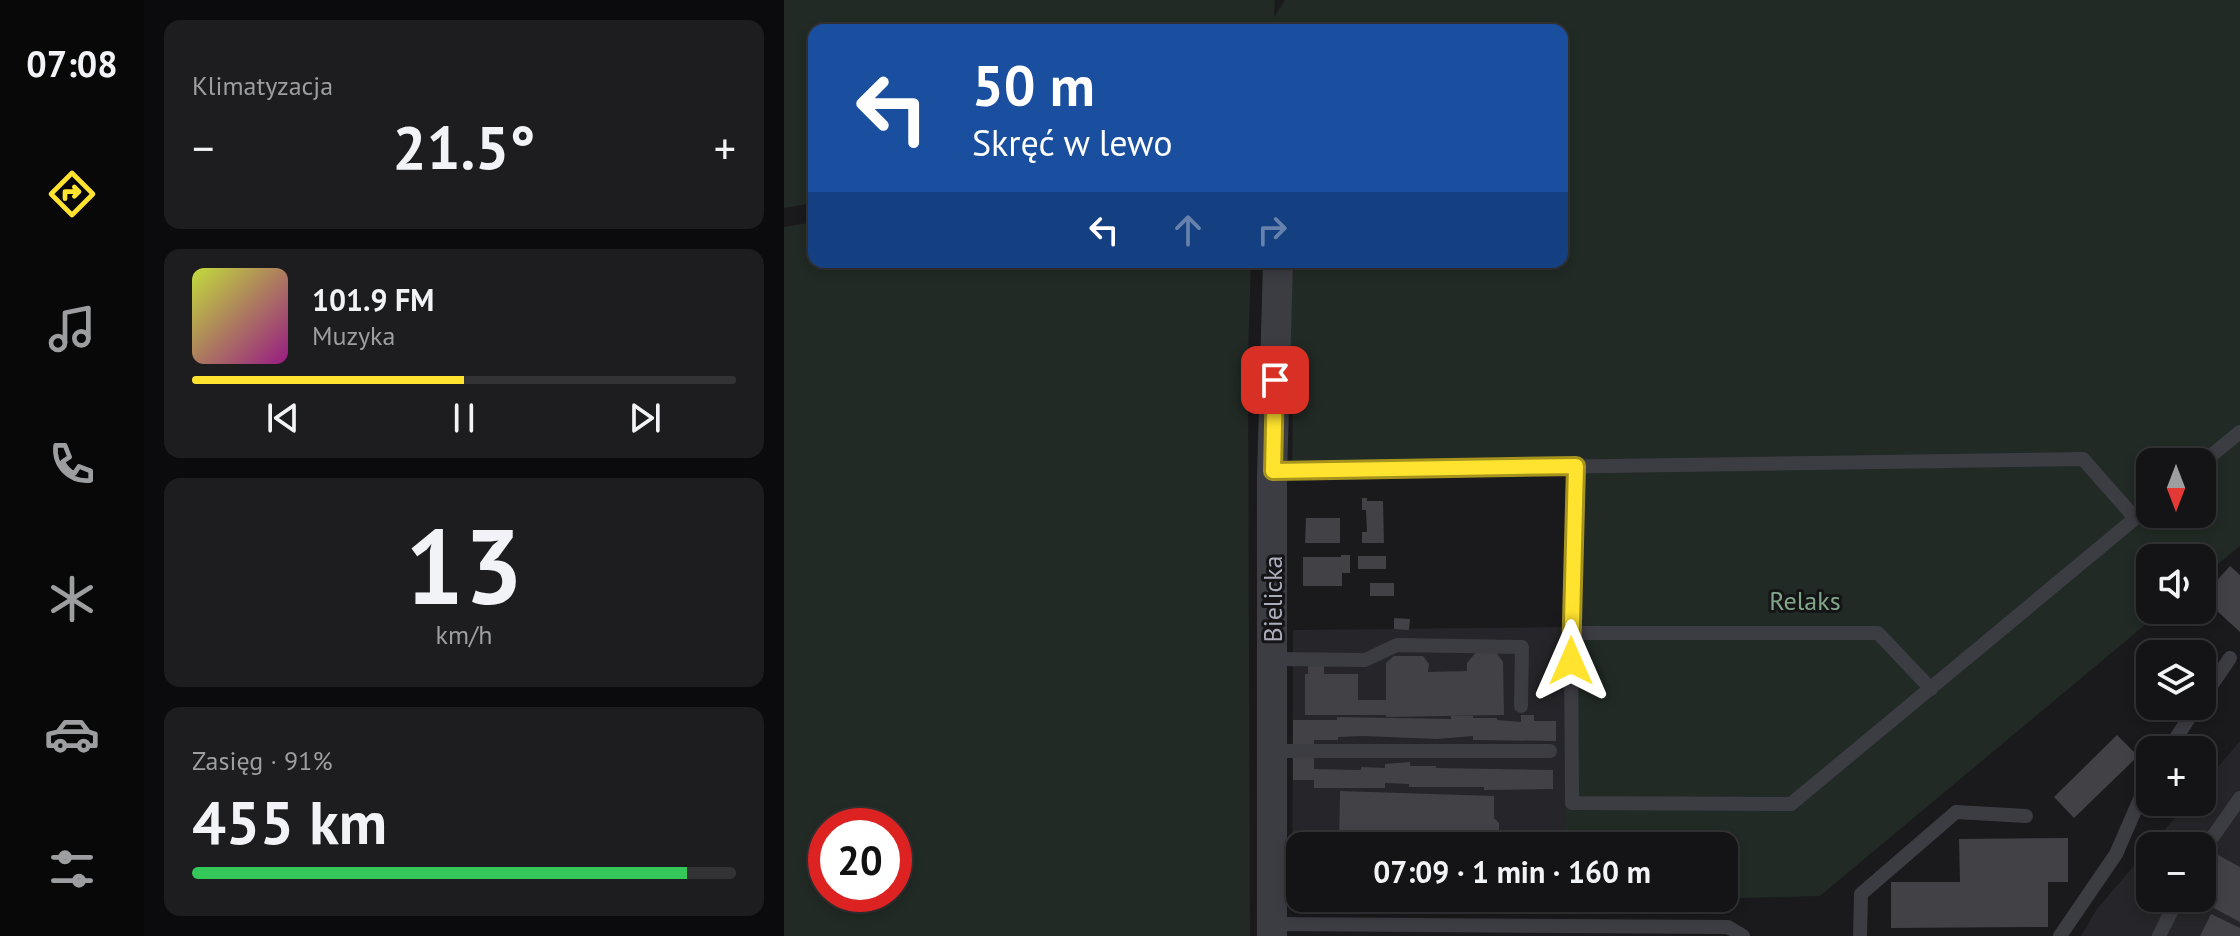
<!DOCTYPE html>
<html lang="pl">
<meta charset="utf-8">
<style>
body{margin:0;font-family:"PT Sans",sans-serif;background:#1d1c1e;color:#f1f3f6;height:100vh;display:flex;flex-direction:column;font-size:30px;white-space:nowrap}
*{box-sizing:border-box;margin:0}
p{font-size:26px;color:#9d9ea0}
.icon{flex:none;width:44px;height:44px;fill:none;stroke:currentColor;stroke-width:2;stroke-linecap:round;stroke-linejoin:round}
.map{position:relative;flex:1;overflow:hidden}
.side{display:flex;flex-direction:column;gap:20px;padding:20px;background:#0b0a0c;width:640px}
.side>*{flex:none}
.guide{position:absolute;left:24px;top:24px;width:760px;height:244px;border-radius:16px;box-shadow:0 4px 12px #0003,0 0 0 2px #333234;background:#1a4fa0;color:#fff;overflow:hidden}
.needle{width:52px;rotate:180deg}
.tools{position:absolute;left:1352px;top:448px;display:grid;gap:16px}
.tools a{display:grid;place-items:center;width:80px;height:80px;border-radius:16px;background:#141315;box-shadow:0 4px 12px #0003,0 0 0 2px #333234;font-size:40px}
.speed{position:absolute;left:24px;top:808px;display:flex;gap:16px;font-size:40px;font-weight:700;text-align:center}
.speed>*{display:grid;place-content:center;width:104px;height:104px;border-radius:50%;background:#141315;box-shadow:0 4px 12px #0003,0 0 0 2px #333234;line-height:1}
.speed .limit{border:12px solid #d22;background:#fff;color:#111}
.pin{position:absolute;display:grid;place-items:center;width:68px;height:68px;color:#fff;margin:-34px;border-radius:16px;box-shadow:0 4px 12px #0006}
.me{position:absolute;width:88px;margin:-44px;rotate:0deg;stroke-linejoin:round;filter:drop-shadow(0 0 6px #0008)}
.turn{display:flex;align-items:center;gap:28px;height:168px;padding:0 32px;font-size:36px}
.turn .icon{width:104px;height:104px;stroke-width:2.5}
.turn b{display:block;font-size:56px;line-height:68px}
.lanes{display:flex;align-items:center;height:76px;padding:0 32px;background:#0003;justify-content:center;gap:40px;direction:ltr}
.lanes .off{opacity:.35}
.big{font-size:60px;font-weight:800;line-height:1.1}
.side .widget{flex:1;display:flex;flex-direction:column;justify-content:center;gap:12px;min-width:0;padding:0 28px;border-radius:16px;background:#1d1c1e}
.side .dial{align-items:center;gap:0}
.dial b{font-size:104px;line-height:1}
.song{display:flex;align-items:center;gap:24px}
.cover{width:96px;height:96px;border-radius:12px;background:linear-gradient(135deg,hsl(70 70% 55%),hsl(310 70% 35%))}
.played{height:8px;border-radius:4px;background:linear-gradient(90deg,#ffe32e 50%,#333234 50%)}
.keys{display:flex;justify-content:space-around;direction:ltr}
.heat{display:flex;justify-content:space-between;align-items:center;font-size:44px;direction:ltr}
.charge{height:12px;border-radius:6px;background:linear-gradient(90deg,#34c759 91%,#333234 0)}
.trip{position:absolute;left:502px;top:832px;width:452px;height:80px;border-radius:16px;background:#141315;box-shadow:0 4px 12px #0003,0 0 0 2px #333234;font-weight:800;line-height:80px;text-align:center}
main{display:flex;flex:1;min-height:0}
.menu{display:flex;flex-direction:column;width:144px;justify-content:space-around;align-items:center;background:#080808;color:#9d9ea0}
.menu .icon{width:56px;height:56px}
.menu .active{color:#ffe32e}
.menu b{font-size:36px;color:#f1f3f6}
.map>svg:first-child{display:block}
</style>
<main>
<nav class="menu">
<b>07:08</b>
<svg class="icon active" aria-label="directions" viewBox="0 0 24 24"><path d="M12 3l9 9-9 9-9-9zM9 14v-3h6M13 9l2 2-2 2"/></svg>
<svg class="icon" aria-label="music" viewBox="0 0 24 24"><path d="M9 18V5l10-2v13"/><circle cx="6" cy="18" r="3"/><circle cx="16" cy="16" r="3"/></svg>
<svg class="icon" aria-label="phone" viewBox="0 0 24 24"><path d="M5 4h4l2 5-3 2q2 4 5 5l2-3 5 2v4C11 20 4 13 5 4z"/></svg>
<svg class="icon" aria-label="climate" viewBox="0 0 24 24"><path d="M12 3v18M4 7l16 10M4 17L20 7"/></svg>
<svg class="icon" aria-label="car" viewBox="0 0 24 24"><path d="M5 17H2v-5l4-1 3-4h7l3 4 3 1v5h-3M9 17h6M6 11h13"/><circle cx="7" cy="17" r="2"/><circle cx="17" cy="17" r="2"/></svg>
<svg class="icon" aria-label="filters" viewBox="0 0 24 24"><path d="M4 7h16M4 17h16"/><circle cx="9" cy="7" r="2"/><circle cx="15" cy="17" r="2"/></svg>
</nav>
<section class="side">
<div class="widget"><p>Klimatyzacja</p>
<div class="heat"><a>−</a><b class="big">21.5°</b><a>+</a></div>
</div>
<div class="widget">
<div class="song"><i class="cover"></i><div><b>101.9 FM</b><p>Muzyka</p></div></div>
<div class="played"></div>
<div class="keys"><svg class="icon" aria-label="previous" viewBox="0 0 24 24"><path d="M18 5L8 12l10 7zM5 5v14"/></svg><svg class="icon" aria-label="pause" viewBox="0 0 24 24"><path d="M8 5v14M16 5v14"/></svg><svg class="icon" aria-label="next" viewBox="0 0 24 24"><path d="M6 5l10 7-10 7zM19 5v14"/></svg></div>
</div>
<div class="widget dial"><b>13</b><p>km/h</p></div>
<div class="widget"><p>Zasięg · 91%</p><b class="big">455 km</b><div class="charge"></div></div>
</section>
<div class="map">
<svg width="1456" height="936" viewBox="0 0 1456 936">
<rect width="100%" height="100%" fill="#1a191c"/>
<!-- built -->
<g fill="#262529">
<path d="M782 627V846H516V898H782V903L508 906 509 630Z"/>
<path d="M1456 741V936H1297L1313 909 1366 847V898H1418V846H1367L1404 802H1418V786Z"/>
</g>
<!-- green -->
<g fill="#212a24" fill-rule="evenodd">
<path d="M0 0H491L490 17 501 0H1456V546L1418 577V558H1366V610H1379L1036 896 782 903V898H940V846H782V475L508 481 509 361H501L505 262H778V30H30V203L0 208ZM1366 462H1418V514H1366Z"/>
<path d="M30 222V262H467L464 359 466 936H0V227ZM110 826V894H42V826Z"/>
</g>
<!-- building -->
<g fill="#414146">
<path d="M578 498H583V501H599L600 543H578V532H583L582 510H578Z"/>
<path d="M522 518H556V543H521Z"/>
<path d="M557 555H566V573H558V586H519V557H557Z"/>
<rect x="574" y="556" width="28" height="13"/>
<path d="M1446 566 1456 575V632L1418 597Z"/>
<rect x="586" y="583" width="24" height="13"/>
<path d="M610 618 626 619 625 630 610 629Z"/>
<path d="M693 651 712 652 719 662 720 715 602 717V715H521V674H524V666H540V674H574V700H602V663L610 656H639L645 664 644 672 683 671V663Z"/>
<path d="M737 715H750V721H772V741L689 740V736L653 739 579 736 554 737V740H530V744H509V720H553V717L667 719V716H689V718H713V720L737 722Z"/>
<path d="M1333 735 1354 756 1290 818 1270 797Z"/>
<path d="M509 755H530V769L577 770V767L601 768V764L626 762V766H652V768L769 770V789L700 790V787H625V784L601 783V788H530V780H509Z"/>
<path d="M556 791 710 796V818L715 823V831L710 835V846H548L555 842Z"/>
<path d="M1284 838V882H1264V927L1107 928V882H1176L1175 839Z"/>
<path d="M1434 855 1456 867V922L1411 898H1418V887Z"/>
<path d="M1427 914 1456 928V936H1416Z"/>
</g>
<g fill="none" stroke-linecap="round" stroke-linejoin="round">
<!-- lane -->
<g stroke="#3c3c43" stroke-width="14">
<path d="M1418 463 1456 432"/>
<path d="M792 466 787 633 788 803 1007 804 1366 506"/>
<path d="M489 471 1299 459 1351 518"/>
<path d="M787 633H1094L1147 689"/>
<path d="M488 659 581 660 613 645 738 647 737 706"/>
<path d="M1418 699 1446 658"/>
<path d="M1384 750 1413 706"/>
<path d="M487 751H766"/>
<path d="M1418 852 1456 798"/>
<path d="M488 924 944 927 959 936"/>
<path d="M1076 936 1077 894 1172 812 1242 816"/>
<path d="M1276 936 1332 854 1366 776"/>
<path d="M1375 936 1394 898"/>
</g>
<!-- street -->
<path stroke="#3c3c43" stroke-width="30" d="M488 936V477L494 262"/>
</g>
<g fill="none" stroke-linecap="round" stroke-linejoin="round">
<!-- route casing -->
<g stroke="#a6941e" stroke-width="20">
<path id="route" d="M491 380 489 471 792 466 787 661"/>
</g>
<!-- route -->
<use href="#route" stroke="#ffe32e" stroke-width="14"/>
</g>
<g text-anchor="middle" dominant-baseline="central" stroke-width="6" stroke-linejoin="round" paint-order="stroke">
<!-- street labels -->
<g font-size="26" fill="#abadbc" stroke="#151417">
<text transform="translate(488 599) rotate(-90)">Bielicka</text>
</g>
<!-- park labels -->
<g font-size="26" fill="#81a88b" stroke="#151417">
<text x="1021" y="600">Relaks</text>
</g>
</g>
</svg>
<div class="tools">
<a><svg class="needle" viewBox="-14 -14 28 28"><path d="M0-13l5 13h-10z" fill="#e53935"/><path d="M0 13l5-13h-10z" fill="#9d9ea0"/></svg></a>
<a><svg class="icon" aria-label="sound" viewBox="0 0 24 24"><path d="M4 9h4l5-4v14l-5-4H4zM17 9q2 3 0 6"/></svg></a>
<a><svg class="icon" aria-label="layers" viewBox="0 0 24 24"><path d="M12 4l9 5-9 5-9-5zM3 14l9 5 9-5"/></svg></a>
<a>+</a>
<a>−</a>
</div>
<div class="speed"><div class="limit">20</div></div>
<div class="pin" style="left:491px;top:380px;background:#d93025"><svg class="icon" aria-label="arrive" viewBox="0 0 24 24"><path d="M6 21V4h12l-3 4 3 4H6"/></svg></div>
<svg class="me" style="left:787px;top:661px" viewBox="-20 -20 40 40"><path d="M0-17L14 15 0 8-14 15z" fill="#ffe32e" stroke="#fff" stroke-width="4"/></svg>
<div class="trip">07:09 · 1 min · 160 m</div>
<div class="guide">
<div class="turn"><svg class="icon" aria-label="left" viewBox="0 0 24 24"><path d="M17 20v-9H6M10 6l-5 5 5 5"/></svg><div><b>50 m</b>Skręć w lewo</div></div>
<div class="lanes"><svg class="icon" aria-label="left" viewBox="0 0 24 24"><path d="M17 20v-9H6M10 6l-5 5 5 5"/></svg><svg class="icon off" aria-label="ahead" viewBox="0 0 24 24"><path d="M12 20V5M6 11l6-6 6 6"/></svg><svg class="icon off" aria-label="right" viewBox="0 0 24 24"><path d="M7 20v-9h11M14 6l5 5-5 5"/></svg></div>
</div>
</div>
</main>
